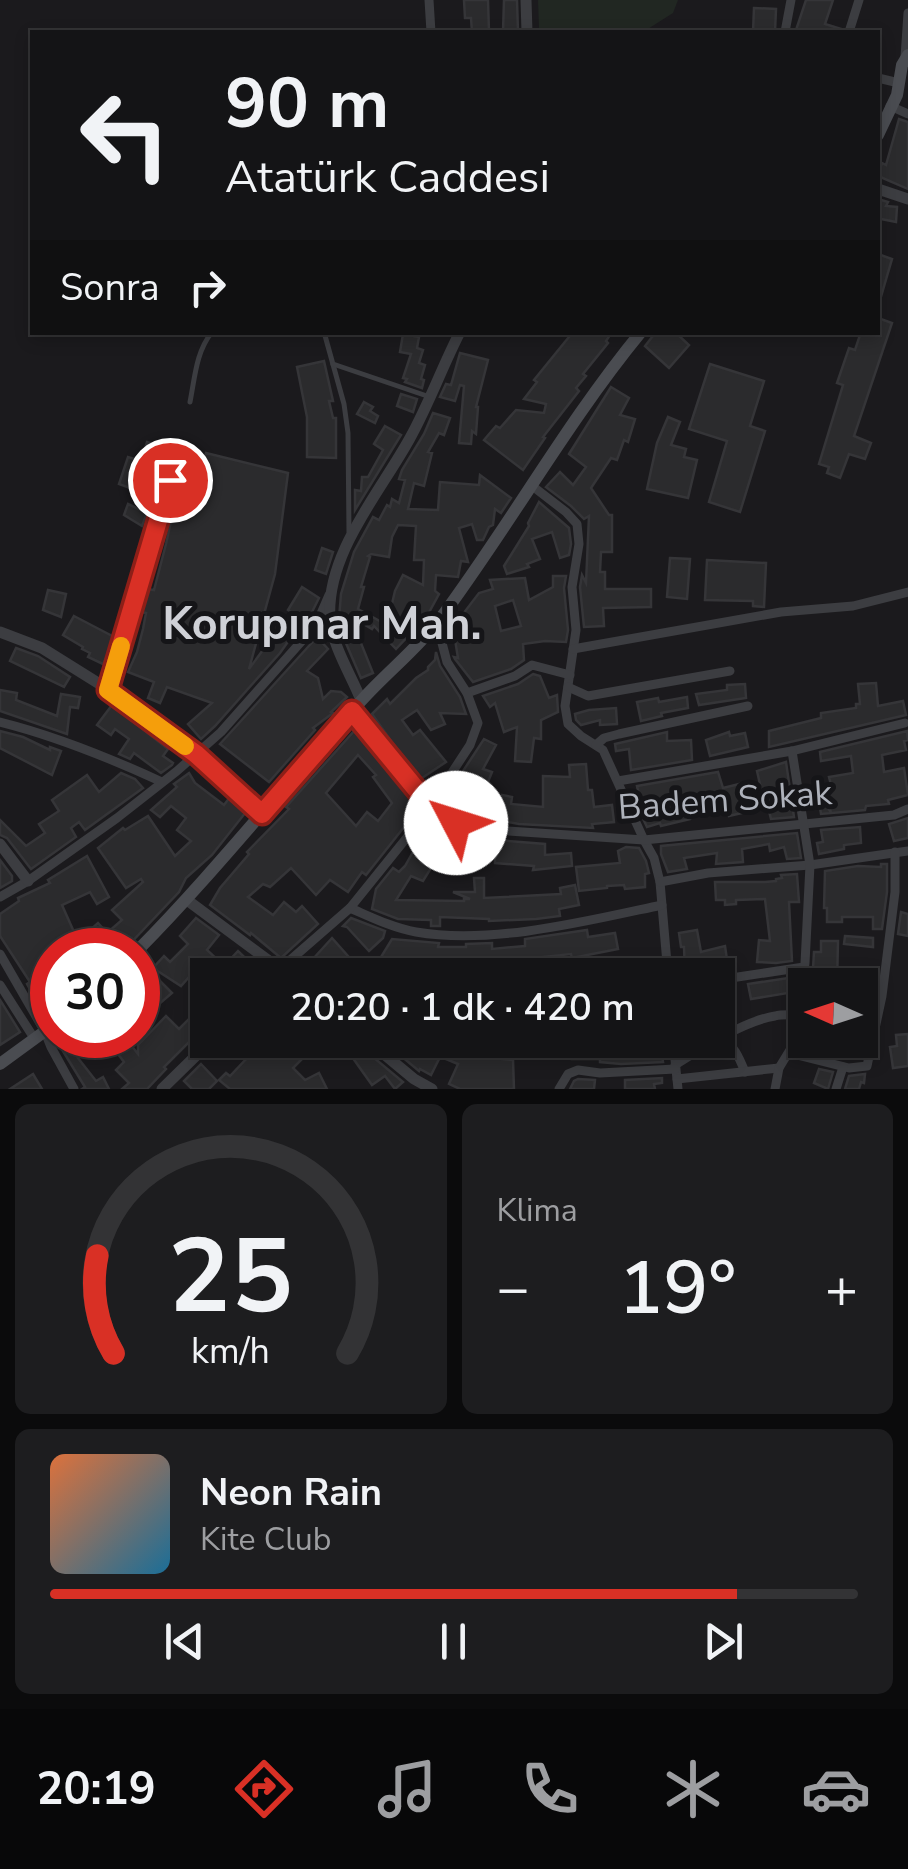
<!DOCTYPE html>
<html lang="tr">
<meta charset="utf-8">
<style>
body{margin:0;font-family:"Nunito Sans",sans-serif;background:#1d1d1f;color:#f1f3f6;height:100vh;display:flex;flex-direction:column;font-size:38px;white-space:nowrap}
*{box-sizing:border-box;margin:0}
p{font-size:32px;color:#9d9ea1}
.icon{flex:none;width:55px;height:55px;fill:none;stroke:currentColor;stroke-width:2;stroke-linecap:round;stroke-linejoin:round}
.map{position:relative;height:1089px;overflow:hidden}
.drawer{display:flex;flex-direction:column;gap:15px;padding:15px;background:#0b0b0c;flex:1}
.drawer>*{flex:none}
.banner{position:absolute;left:30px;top:30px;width:850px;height:305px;border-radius:0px;box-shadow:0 5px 15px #0003,0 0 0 2px #333335;background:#141416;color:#f1f3f6;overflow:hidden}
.needle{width:65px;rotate:273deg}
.fabs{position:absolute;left:788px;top:968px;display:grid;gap:20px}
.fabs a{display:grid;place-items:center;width:90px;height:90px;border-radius:0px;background:#141416;box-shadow:0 5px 15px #0003,0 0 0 2px #333335;font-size:50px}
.speed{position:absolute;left:30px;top:928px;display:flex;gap:20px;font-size:50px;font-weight:700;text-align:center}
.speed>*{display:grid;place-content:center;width:130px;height:130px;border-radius:50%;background:#141416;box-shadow:0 5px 15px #0003,0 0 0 2px #333335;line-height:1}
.speed .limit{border:15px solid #d22;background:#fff;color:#111}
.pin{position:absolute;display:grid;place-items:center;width:85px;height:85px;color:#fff;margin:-42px;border:5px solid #fff;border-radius:50%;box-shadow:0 2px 10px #0007}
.me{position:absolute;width:110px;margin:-55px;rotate:310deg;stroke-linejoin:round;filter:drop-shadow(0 0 8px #0008)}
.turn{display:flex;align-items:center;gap:35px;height:210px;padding:0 30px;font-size:45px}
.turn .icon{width:130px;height:130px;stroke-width:2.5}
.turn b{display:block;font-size:70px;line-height:85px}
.then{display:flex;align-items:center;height:95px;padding:0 30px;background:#0003;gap:20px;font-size:38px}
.big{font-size:75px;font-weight:600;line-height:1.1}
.drawer .tile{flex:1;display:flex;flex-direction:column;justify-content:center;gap:15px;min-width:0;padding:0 35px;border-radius:15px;background:#1d1d1f}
.drawer .dial{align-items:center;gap:0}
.dial svg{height:260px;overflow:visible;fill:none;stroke:#333335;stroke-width:7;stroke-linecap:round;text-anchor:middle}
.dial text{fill:#f1f3f6;stroke:none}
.song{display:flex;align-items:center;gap:30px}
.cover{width:120px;height:120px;border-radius:15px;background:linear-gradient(135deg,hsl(20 70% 55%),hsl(200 70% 35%))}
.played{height:10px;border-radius:5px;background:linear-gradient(90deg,#d93025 85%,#333335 85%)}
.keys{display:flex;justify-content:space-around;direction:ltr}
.heat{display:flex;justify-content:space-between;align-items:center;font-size:55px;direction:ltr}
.drawer .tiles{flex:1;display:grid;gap:15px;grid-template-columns:1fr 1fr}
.tile:last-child{grid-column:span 2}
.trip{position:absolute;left:190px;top:958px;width:545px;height:100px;border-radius:0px;background:#141416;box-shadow:0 5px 15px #0003,0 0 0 2px #333335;font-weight:600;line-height:100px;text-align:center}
.dock{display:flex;height:160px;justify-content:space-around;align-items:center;background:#080809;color:#9d9ea1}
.dock .icon{width:70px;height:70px}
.dock .selected{color:#d93025}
.dock b{font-size:45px;color:#f1f3f6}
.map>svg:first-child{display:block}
</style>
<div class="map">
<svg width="908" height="1089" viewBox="0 0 908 1089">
<rect width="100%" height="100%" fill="#1b1a1d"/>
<!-- green -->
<path fill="#212722" d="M538 0H678L673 13 643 32H560L539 28Z"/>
<!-- building -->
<g fill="#2b2b2d" stroke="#353538" stroke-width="2.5" fill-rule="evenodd">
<path d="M464 0H488L489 32H472L471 18H465Z"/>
<path d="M504 0H517L518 32H503Z"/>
<path d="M806 0H833L825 24 841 29V32H804L796 30Z"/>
<path d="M754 8 776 9 775 32H753Z"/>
<path d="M899 119 908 122V189L878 176 882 163 886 165Z"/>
<path d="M878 199 888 202 886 206 897 207 896 222 881 219 878 226Z"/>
<path d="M878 254 892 259 880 300H878Z"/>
<path d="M878 318 892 323 854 436 871 443 865 459 849 454 840 478 827 473 829 467 819 464 843 385 837 383 849 348 855 350 861 332H878Z"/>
<path d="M573 332H612L606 341 608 343 583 374 586 376 576 388 579 391 543 437 545 438 523 470 484 440 496 426 500 428 516 410 544 413 546 404 524 399 537 382 534 380Z"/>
<path d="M656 332H675L689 345 669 368 645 346Z"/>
<path d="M403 334 419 337 417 348 423 350 419 363 425 365 421 379 424 380 422 388 405 382 407 379 403 378 411 354 400 352Z"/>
<path d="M460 353 488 360 476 407H478L476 434 472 431 471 444 459 443 464 386 460 385 455 401 440 397 446 384 451 385Z"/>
<path d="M324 361 333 401H329L333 418H336V458L307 457V417L297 367Z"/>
<path d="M710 364 764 381 750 426 765 431 740 512 709 502 727 441 689 429Z"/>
<path d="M611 387 629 398 620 415 635 419 628 442 624 440 617 460 611 458 591 488 609 515H612V552H601L600 572H605V589H651V607L603 608 604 626 584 627 580 587 582 575 586 583 589 516 584 519 571 506 546 487 560 472 573 485 586 467 569 454Z"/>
<path d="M401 394 417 399 413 412 397 406Z"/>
<path d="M364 402 373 407 370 411 378 416 375 423 357 414Z"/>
<path d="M433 413 450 418 444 435 439 433 428 452 432 453 424 486 414 483 408 509 438 510 440 482 479 485 480 475 511 498 501 513 495 509 493 525 489 527 483 540H477L472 524 459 528 468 562 461 561 458 577 436 575 435 591 439 594 427 616 396 649 374 626 372 629 350 616 373 673 361 678 345 641H350L351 623 339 619 341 594 354 552 373 517 379 520 387 505 390 507 392 499 399 503 405 480 399 479 402 470 424 434ZM398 525 416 526 414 560H424L423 585 403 575 395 591 387 625 358 609 364 587H361L370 557 368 556 371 554 389 557 392 537Z"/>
<path d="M668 417 680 422 671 445 686 449 684 457 697 460 688 498 647 489 657 443Z"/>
<path d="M385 426 401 435 355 510V490L361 491 362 477H368L383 450 374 444Z"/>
<path d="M147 442 167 449 152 496 119 484 128 457 141 461Z"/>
<path d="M206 453 288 473 275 574 249 669 291 612 288 610 302 587 319 598 307 622 306 621 295 636H292L280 653 215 726 201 739 188 724 212 703 167 687 160 703 148 698 154 682 128 672 137 652 143 629 146 613 141 612 147 589 154 590 166 544 172 517 168 516 175 491 180 493 187 470 182 467 186 454 204 459Z"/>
<path d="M539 502 569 528 571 544 569 555 560 558 552 532 532 539 540 559 527 564 529 567 507 574 504 566 529 526 528 523Z"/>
<path d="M128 504 147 513 142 526 124 515Z"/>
<path d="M322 548 333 552 326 574 315 570Z"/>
<path d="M670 558 690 559 687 599 667 597Z"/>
<path d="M707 560 766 563 764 607 753 606V601L705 600Z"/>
<path d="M553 576H566L564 588 568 630 566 642 545 641 523 644 524 660 511 669 473 682 455 659 454 657 458 658 453 627 479 593 493 589 490 580 525 578 529 600 553 587ZM513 600 521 626 501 631 495 606Z"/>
<path d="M48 590 66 594 61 617 43 610Z"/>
<path d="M74 616 116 638 103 664 88 657 90 653 82 649 83 647 63 635Z"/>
<path d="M317 637 328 649 307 671 318 678 323 699 331 691 341 692 347 697 331 712 333 713 313 728 315 730 269 782 220 744Z"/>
<path d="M16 648 38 656 70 677 64 687 10 661Z"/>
<path d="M436 652 440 666 460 697 466 714 440 713 445 724 431 730 417 710 402 720 413 735 420 730 446 762 419 780 372 714 387 699 390 704 416 678 428 670V667L435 660Z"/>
<path d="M533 674 540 676 549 698 557 695 558 712 541 720V739L534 738 531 762 515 761 517 727 504 732 495 703 490 707 483 696 518 684Z"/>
<path d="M876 683 878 706 903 701 906 715 769 747V731L821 718V713L856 708V704H860L858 684Z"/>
<path d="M745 684 746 698 699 705 696 694 727 690V685Z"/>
<path d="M0 690 17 693 16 700 57 716 61 694 80 697 78 708 70 707 67 734 0 711Z"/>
<path d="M687 697 688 708 661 713 662 716 641 721 637 702 658 698 659 702Z"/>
<path d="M112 705 168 749 163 756 173 763 172 765 161 773 134 753 130 759 119 754 129 739 115 729 111 735 97 725Z"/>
<path d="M616 708 617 724 600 725V720L581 725 576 720 575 714 589 710Z"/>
<path d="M356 729 420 807 366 875 362 872 348 892 330 880 316 895 291 868 270 887 263 884 248 897 273 915 284 902 296 912 302 906 318 924 281 958 251 933 250 935 210 905 220 888 249 854 247 852 289 809 286 807ZM358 755 376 775 373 777 392 803 378 821 367 812 356 826 326 793Z"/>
<path d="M0 731 23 737 50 750V747L61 751 52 775 0 748Z"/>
<path d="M907 731 908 740 904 741 906 750 882 755 884 772 904 768 908 795 888 800 889 804 866 806 865 810 821 814 819 801 814 804 812 791H819L831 813 826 790 832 789 829 777 853 773 851 756 821 761 820 752Z"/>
<path d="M667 732V741L691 740 692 760 631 770 629 749 616 751 615 744Z"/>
<path d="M729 732 730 736 745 733 748 747 710 756 706 740Z"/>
<path d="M484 739 496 745 483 769 492 772 480 802 500 805 502 795 512 797 511 804 543 807V776L570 777 569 765 586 764 588 790H592L594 807 612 805 614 822 592 824 593 828 519 824 498 820 495 822 459 815 447 806 455 795 450 791Z"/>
<path d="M786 762 794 817 771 819 768 807 729 816 726 802 689 812 690 819 661 826 660 823 647 827 638 808V805H641L637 786 718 772 723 788 739 784 742 797 762 793 757 771Z"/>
<path d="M121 773 135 779 143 788 85 830 79 822 71 828 76 837 31 869 7 838 0 835V820L26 846 45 833 39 824 59 811 52 800 87 775 99 792Z"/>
<path d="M189 773 195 783 224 805 230 797 246 812 212 855 186 878 179 892 124 950H52V1003L42 1011 27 984 30 982 0 936V914L19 901 18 898 50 883 48 880 87 856 109 897 97 904 90 892 62 905 78 941 98 923 107 933 122 920 112 910 143 882 141 879 126 888 98 848 123 828 125 830 148 816 175 856 191 841 177 830 186 818 171 806 160 817 151 810 177 787 174 784Z"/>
<path d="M908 818V838L894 841 889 824Z"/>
<path d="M431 820 461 832 460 837 545 844V855L571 853 572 866 533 870 534 866 495 863V852L469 851V846L447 838 446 844 423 881 411 876 396 900 464 901V899H470L453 892H475L474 878H484V898L561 894 560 888 575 885 579 905 559 909 560 916 536 919 489 921V919L440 917V926H431V920L398 919 372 909 376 889 393 868 399 872 405 866Z"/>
<path d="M860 827 861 843 844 845V849L819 854 817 843 823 842 821 830Z"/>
<path d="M797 833 801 858 787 859 784 847 770 851 769 844 742 849 743 862 716 864 717 853 684 858 687 869 668 872 661 854V846Z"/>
<path d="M626 847 639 848 646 861 649 873 645 874V887L625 889 624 885 607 886V888L579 891 576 867 620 863 618 851Z"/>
<path d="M0 860 12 876V881L0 888Z"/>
<path d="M881 864H887V892L882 929H873V917H842V922H827V908H824L825 871 858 866 881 867Z"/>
<path d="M797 874 799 902H789L792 961 776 963 757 962 759 940 770 941 765 899 736 900V904L725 905V900H716L715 882H765L776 881V879L782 878 781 875Z"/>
<path d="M901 912 908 914V936L898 934Z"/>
<path d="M196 918 219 935 207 950 224 966 238 951 263 975H208V978L197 968 181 986 153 968 164 956 170 962 188 944 180 936Z"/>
<path d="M351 918 385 931 383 938 369 951 347 927 343 926Z"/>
<path d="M587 930 588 937 615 933 618 949 572 958 571 954 523 959 524 964 497 966V965H458L460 975 414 970V975H370L392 939 439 943 438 947H466V944L492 943V949L525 946V939Z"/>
<path d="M697 930 701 952 725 946 728 966 699 973V975H685L684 947H681L679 933Z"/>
<path d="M845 936 873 938V947L844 944Z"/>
<path d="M332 938 355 964 344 975H307L302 971Z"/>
<path d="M821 941H838L837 985H812L814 952H821Z"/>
<path d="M150 971 172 993 138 1022V985Z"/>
<path d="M795 977 794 992 751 999 748 984Z"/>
<path d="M731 986 733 1002 718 1004V988Z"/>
<path d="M0 1000 20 1032 0 1045Z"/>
<path d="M194 1014 208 1028V1032L202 1037 198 1033 164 1067 166 1069 147 1089H122L129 1083 116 1070 124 1062 105 1037 93 1047 82 1035H123L138 1054V1045L166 1016 179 1029Z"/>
<path d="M908 1034V1066L893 1068 890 1047 897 1046 896 1035Z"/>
<path d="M68 1035H79L88 1051 78 1058 96 1081 103 1077 109 1089H82L85 1087 58 1043Z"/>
<path d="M237 1040H285L303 1058 293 1068 305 1080 319 1073 327 1089H230L219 1080 226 1073 230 1076 247 1058Z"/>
<path d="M340 1040H358L361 1047 403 1082 395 1089 385 1076 372 1085Z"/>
<path d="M394 1040H401L408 1047 413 1042 425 1055 430 1045 443 1051 431 1075 420 1069 419 1071 388 1045Z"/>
<path d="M621 1040H659L663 1062 621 1064 600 1062V1059H572L574 1042 621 1043Z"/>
<path d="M453 1042 484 1057 513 1060 514 1089H460L449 1084 458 1064 446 1059Z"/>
<path d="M201 1064 217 1081 209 1089H192L184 1081Z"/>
<path d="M819 1069 833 1072 828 1089 814 1083Z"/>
<path d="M33 1074 42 1089H10Z"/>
<path d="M865 1074 864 1083 861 1082 859 1089H845L849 1076Z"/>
<path d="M662 1078V1083L654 1084 655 1089H625V1080Z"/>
<path d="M578 1079 595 1080 594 1089H570L574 1081Z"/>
</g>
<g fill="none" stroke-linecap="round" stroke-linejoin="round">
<!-- service -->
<g stroke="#3c3d41" stroke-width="5">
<path d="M324 332 344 404 348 433 349 532"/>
<path d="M333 364 430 397"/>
<path d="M190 402C195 377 196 352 212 332"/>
</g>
<!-- minor -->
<g stroke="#3c3d41" stroke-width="9">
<path d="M429 0 431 32"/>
<path d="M785 32 791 0"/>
<path d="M849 32 859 0"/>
<path d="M905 57 908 13"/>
<path d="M878 78 899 83"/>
<path d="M890 106 908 114"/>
<path d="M531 485 566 512 577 524 579 544 572 587 576 630 565 706 568 724 581 736 603 750 644 840 654 858 660 882 668 975"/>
<path d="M573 649 781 612 853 606 908 592"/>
<path d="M568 687 588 696 730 671"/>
<path d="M109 690 180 444"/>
<path d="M467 693 515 676 532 665 570 675"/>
<path d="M352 711 430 806 456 823 494 830 644 840 894 815 908 809"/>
<path d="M0 722C56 736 110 758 162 782"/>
<path d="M596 745 604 738 619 734 748 706"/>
<path d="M618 781 792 751 905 723"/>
<path d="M660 882 708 873 810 865 908 851"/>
<path d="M0 897 28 881 117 818 177 771 221 732 316 625 329 595"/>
<path d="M350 908C371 917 393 928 416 932 492 945 587 921 662 905"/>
<path d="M0 954 45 1032 51 1047 74 1089"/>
<path d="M280 969 350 908 421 820 470 745 478 723 467 693 447 662 437 624"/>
<path d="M718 980 804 967"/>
<path d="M0 985 34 1038"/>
<path d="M720 1037C734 1045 739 1057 745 1072"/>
<path d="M673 1040 678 1089"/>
<path d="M789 1053 849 1068 867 1066 882 996 895 892V852"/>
<path d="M675 1065C702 1048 744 1021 775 1016 783 1014 791 1015 799 1015"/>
<path d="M677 1079 779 1068"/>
<path d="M559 1089 568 1074 578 1070 600 1073 675 1069"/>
<path d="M775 1089 779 1068 793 1045 799 1018 805 963 810 865 792 751"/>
<path d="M836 1089 843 1067"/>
</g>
<!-- tertiary -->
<g stroke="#3c3d41" stroke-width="11">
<path d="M526 0 527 32"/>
<path d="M878 189 908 199"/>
<path d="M0 632 42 648 98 683 197 755 262 814"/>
<path d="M361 700C351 675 333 647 330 620 325 554 380 493 410 438 429 404 442 367 460 332"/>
<path d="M0 844 28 881"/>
<path d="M187 900 288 975"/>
<path d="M367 1040 414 1079 432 1089"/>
<path d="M162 1089 212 1040"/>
</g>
<!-- secondary -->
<g stroke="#4a4c51" stroke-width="12">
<path d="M878 135 897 95 902 65 908 55"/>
<path d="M138 950C216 871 285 783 361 701 386 673 417 649 440 619 510 525 567 422 641 332"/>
<path d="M0 1064 52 1026"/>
</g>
</g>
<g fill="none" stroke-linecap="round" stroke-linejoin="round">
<!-- route casing -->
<g stroke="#8d1f18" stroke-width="25">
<path id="route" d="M170 480 108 690 196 754 262 814 352 711 430 806 456 823"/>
</g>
<!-- route -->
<use href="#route" stroke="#d93025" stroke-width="18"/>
<!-- slow -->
<path stroke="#f59e0b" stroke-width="18" d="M121 646 108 690 185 746"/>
</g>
<g text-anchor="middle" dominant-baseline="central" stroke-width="10" stroke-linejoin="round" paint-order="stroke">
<!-- street labels -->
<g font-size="35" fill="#aeb2bb" stroke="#151518">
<text transform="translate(725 800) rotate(-4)">Badem Sokak</text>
</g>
<!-- district labels -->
<g font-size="45" font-weight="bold" fill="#cfd1d7" stroke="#151518">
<text x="322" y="624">Korupınar Mah.</text>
</g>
</g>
</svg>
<div class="fabs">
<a><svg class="needle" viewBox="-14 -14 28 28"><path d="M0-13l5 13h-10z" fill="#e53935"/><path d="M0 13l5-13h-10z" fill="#9d9ea1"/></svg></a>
</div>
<div class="speed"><div class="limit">30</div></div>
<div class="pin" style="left:170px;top:480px;background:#d93025"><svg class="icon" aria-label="arrive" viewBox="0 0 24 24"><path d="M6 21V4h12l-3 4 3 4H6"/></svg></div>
<svg class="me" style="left:456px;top:823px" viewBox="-20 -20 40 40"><circle r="19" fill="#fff"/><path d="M0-13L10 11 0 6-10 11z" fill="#d93025"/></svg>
<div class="trip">20:20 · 1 dk · 420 m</div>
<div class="banner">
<div class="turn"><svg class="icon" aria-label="left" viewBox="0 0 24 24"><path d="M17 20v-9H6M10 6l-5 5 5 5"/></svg><div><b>90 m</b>Atatürk Caddesi</div></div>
<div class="then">Sonra<svg class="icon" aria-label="right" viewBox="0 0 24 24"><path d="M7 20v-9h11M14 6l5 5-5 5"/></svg></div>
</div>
</div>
<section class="drawer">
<div class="tiles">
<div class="tile dial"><svg viewBox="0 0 100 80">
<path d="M14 69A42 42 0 1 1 86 69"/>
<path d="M14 69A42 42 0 0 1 9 39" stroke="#d93025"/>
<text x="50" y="56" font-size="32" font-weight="700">25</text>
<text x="50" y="72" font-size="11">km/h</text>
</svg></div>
<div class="tile"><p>Klima</p>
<div class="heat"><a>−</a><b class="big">19°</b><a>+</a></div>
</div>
<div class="tile">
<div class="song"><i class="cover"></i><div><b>Neon Rain</b><p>Kite Club</p></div></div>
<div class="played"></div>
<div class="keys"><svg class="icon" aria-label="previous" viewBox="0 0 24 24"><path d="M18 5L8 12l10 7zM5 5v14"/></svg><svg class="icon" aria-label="pause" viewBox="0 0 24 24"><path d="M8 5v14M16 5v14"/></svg><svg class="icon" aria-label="next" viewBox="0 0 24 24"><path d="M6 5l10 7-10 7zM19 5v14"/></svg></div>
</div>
</div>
</section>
<nav class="dock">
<b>20:19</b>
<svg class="icon selected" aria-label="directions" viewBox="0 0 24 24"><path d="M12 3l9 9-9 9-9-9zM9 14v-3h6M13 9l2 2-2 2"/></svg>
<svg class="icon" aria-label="music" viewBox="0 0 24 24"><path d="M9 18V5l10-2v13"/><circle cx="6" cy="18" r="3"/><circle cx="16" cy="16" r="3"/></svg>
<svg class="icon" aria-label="phone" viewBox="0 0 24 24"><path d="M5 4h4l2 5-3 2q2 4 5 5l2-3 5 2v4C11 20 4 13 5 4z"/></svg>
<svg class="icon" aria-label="climate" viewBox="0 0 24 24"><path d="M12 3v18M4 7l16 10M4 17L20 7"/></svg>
<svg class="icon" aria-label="car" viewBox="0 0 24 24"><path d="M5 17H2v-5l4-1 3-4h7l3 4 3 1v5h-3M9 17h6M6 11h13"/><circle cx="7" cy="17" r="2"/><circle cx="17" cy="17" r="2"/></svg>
</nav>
